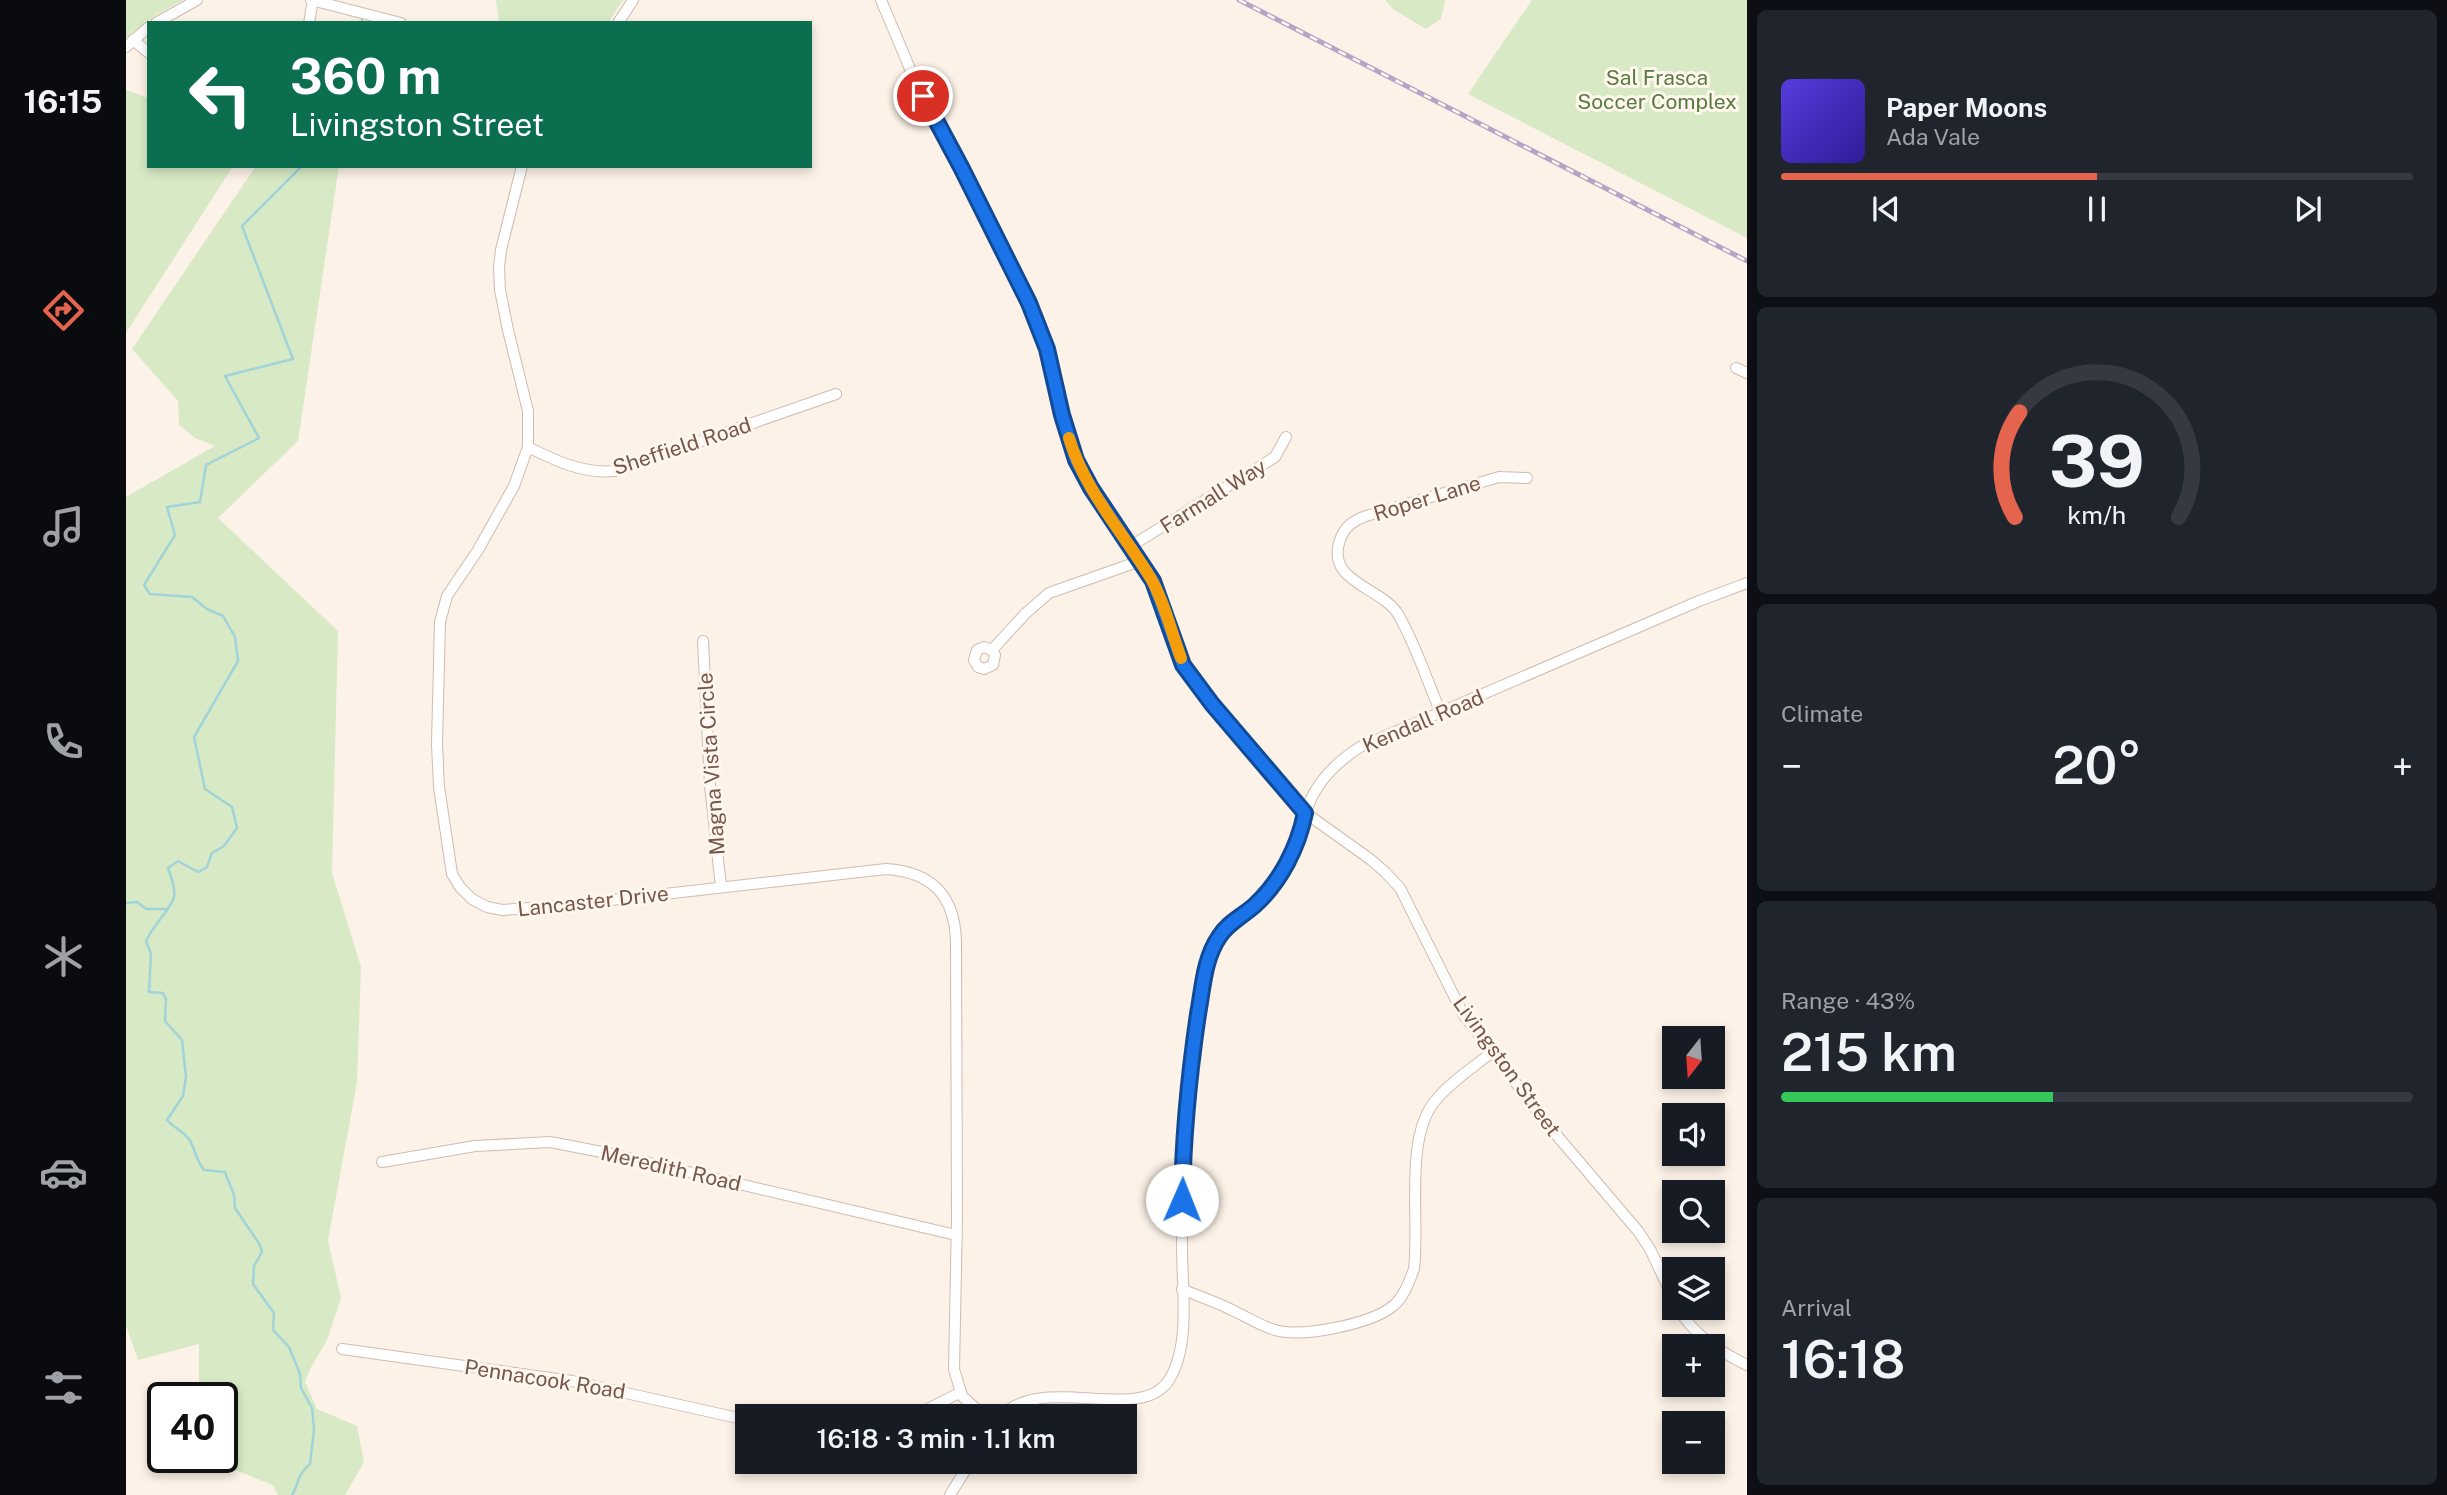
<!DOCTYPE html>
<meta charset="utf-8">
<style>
body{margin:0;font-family:"Public Sans",sans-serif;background:#20242c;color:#f1f3f6;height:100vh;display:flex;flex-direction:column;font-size:26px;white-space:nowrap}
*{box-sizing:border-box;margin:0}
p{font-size:23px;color:#9ea1a6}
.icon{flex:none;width:38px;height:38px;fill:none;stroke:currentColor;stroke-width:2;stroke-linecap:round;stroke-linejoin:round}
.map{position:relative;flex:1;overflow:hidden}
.details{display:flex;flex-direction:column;gap:10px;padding:10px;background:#0d0f14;width:700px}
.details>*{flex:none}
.guide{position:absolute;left:21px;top:21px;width:665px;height:147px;border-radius:0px;box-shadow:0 4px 10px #0003;background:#0b6e4f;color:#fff;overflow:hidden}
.needle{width:46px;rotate:197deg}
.fabs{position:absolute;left:1536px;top:1026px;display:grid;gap:14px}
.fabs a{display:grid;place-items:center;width:63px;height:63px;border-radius:0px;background:#171b24;box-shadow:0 4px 10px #0003;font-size:35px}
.speed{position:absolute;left:21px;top:1382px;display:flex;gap:14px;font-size:35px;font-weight:700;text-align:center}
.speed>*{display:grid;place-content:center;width:91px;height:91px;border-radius:50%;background:#171b24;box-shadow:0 4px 10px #0003;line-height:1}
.speed .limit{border:4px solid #111;border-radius:10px;background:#fff;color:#111}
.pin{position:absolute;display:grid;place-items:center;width:60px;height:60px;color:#fff;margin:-30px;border:4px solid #fff;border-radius:50%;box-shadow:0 2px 7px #0007}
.me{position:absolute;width:77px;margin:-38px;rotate:1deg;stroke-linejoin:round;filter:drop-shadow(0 0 5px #0008)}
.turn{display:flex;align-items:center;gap:24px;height:147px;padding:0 28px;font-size:32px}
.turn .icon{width:91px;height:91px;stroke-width:2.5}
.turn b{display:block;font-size:49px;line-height:60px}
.big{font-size:52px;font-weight:600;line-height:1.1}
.details .tile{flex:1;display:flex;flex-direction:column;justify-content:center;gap:10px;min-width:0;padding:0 24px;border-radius:10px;background:#20242c}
.details .dial{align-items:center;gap:0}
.dial svg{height:182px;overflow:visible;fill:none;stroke:#363941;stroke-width:7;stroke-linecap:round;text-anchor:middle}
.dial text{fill:#f1f3f6;stroke:none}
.song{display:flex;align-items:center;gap:21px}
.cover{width:84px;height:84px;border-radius:10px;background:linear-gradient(135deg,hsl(250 70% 55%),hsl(250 70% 35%))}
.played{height:7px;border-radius:4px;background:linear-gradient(90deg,#e5644e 50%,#363941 50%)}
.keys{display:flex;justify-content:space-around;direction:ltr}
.heat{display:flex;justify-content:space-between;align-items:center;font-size:38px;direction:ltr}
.charge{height:10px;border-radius:5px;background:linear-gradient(90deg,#34c759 43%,#363941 0)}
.trip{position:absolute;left:609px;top:1404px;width:402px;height:70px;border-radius:0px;background:#171b24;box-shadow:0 4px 10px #0003;font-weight:600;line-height:70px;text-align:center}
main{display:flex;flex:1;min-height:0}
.tabs{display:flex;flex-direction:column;width:126px;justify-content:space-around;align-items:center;background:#090b0e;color:#9ea1a6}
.tabs .icon{width:49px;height:49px}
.tabs .on{color:#e5644e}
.tabs b{font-size:32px;color:#f1f3f6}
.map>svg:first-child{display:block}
</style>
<main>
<nav class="tabs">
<b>16:15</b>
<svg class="icon on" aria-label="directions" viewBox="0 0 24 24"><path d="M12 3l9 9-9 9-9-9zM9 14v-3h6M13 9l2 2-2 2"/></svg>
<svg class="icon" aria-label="music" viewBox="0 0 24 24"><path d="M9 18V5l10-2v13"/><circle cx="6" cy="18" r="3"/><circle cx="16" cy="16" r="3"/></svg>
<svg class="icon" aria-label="phone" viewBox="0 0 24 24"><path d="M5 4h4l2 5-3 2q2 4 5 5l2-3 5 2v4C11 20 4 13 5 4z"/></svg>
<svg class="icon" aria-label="climate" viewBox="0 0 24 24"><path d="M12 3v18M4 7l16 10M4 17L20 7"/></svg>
<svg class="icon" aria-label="car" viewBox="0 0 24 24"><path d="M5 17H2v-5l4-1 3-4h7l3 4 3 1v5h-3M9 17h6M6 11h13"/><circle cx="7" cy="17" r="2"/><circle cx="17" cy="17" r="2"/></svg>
<svg class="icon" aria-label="filters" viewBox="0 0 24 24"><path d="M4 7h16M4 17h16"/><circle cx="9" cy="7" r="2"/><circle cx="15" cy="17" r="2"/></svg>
</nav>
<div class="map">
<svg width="1621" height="1495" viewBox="0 0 1621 1495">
<rect width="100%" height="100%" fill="#fcf2e7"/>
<!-- green -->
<g fill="#d7eac5">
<path d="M0 0H57L27 17 0 38Z"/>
<path d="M370 0H497L482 23H373Z"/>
<path d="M1259 0H1319V2L1315 19 1300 29 1267 9Z"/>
<path d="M1406 0H1621V238L1342 94Z"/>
<path d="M0 90 23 98V166H107L0 333Z"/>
<path d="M130 166H213L172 441 92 518 212 631 206 873 235 967 231 1082 202 1240 215 1298 201 1340 184 1369 179 1382 191 1409 231 1426 238 1462 219 1495H152L147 1485 102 1467 95 1458 96 1398H73V1344L12 1360 0 1325V497L89 446 69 438 53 425 52 401 6 349Z"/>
</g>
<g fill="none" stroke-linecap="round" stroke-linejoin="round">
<!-- stream -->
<g stroke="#a1d3d8" stroke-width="2.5">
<path d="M236 23V20"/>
<path d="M0 903 11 902 20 909H39"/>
<path d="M166 1495C175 1481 169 1477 184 1464L188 1429 186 1408 175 1388 174 1374 163 1347 147 1330 148 1313 127 1284 128 1266 136 1252 134 1245 109 1208 108 1195 99 1172 78 1170C70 1161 69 1148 63 1139 57 1131 47 1127 41 1120L57 1096 60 1077 56 1040 39 1021 40 999 37 993 23 992 25 954 20 941C26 927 46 907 48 897 50 888 45 877 42 868L52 861 72 872 81 867 86 853 98 846 111 828 106 807 79 789 68 737 112 661 109 637 97 616 81 609 66 597 24 594 18 585 49 535 41 507 74 502 80 465 133 438 99 376 167 359 116 226 176 166"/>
</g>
<!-- minor casing -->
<g stroke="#d0bbaf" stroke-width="12">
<g id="minor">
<path d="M185 0 275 23"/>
<path d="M755 0 790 83 835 167 903 303 921 349 936 415 950 460 965 488 1027 581 1057 665 1086 704 1181 814 1244 859 1259 872 1274 888 1337 1014 1422 1125 1512 1231 1524 1249 1549 1302"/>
<path d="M30 23 71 0"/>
<path d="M183 23 187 0"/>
<path d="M492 23 507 0"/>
<path d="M7 40 23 53"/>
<path d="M0 47 23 27"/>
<path d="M396 166 375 250 373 267 374 290 382 330 402 411V447L388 486 352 550 321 596 314 622 311 744 313 787 326 874 334 887 346 899 361 907 376 910 432 906 760 869C806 872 829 896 830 942L831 1219 828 1369 836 1396 858 1416"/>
<path d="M1610 368 1621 373"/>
<path d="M402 447C430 461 457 474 489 471L710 394"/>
<path d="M1005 546 1149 457 1160 437"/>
<path d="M577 641 584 785 595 887"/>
<path d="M866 650 869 655 867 665 858 669 852 667 848 660 851 650 858 647 866 650 900 613 923 593 1014 561"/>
<path d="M1315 713C1301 681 1290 645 1272 614 1255 587 1199 582 1214 540 1218 527 1228 520 1240 516L1373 477 1401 478"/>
<path d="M256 1162 349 1146 424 1142 486 1154 830 1235"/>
<path d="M1056 1289C1074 1297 1093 1303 1110 1312 1123 1318 1135 1326 1149 1330 1176 1338 1245 1324 1267 1306 1278 1297 1283 1282 1288 1269 1294 1220 1278 1139 1309 1101 1324 1082 1348 1067 1366 1052"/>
<path d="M1551 1307C1568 1335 1592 1351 1621 1365"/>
<path d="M216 1349 446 1381 621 1420"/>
<path d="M788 1416 835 1392"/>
<path d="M875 1416C919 1372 1014 1425 1043 1380 1066 1344 1055 1281 1056 1240 1057 1167 1060 1095 1071 1024 1074 1003 1075 981 1082 961 1093 927 1109 925 1132 902 1144 890 1154 874 1163 860 1171 845 1174 831 1179 815 1187 786 1209 763 1234 747L1573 601 1621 583"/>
<path d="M824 1495 845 1461"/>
</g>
</g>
<!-- minor -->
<use href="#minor" stroke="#fff" stroke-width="10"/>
<!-- rail casing -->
<g stroke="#b4a5c6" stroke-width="5">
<path id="rail" d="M1113 0 1621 261"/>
</g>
<!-- rail -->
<use href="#rail" stroke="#fff7ed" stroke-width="2.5" stroke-dasharray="8" stroke-linecap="butt"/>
</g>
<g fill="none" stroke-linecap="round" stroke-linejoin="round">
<!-- route casing -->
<g stroke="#114b97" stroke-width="18">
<path id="route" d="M797 96 835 167 903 303 921 349 936 415 950 460 965 488 1027 581 1057 665 1086 704 1179 813C1172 847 1155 881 1129 905 1117 916 1101 923 1093 937 1078 959 1077 987 1072 1014 1063 1075 1057 1137 1056 1200"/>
</g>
<!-- route -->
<use href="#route" stroke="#1a73e8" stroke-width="12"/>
<!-- slow -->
<path stroke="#f59e0b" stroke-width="12" d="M943 438C959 491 996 531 1024 577 1037 598 1046 634 1055 658"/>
</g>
<g text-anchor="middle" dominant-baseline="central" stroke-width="6" stroke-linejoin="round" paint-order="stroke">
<!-- park labels -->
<g font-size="21" fill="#587b43" stroke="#fff7ed">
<text x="1531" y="77">Sal Frasca<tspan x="1531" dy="24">Soccer Complex</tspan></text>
</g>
<!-- street labels -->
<g font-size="21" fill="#76574b" stroke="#fff7ed">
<text transform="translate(556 446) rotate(-18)">Sheffield Road</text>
<text transform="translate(1087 496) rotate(-32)">Farmall Way</text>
<text transform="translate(1301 498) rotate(-17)">Roper Lane</text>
<text transform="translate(1297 721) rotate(-23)">Kendall Road</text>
<text transform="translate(585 764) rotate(-94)">Magna Vista Circle</text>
<text transform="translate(467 901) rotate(-6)">Lancaster Drive</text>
<text transform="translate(1381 1066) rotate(54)">Livingston Street</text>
<text transform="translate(545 1168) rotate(13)">Meredith Road</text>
<text transform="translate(419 1379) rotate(9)">Pennacook Road</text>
</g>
</g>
</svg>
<div class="fabs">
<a><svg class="needle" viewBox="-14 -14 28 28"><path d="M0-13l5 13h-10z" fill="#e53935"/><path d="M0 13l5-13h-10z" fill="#9ea1a6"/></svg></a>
<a><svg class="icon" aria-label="sound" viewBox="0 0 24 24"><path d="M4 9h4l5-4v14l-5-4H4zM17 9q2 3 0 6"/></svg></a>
<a><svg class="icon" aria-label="search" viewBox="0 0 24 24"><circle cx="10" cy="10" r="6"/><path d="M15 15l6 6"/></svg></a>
<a><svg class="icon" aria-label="layers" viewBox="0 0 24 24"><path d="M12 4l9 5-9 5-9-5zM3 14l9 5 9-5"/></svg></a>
<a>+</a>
<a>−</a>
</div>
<div class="speed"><div class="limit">40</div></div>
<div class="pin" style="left:797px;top:96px;background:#d93025"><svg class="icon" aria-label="arrive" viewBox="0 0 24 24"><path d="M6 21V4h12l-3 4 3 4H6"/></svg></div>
<svg class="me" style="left:1056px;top:1200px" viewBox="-20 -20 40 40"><circle r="19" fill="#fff"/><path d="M0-13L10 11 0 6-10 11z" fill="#1a73e8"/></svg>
<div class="trip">16:18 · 3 min · 1.1 km</div>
<div class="guide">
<div class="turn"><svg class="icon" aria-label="left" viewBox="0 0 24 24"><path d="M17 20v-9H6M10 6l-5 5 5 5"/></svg><div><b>360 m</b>Livingston Street</div></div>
</div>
</div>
<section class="details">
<div class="tile">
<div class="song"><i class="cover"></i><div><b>Paper Moons</b><p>Ada Vale</p></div></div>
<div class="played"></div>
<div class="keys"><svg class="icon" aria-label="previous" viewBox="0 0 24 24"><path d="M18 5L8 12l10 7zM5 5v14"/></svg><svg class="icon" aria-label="pause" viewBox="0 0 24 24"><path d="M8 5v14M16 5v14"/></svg><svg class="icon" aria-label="next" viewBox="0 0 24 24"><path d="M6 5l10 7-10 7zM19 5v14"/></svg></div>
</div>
<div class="tile dial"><svg viewBox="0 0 100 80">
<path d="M14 69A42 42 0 1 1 86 69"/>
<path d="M14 69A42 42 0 0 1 16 23" stroke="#e5644e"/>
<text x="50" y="56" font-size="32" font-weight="700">39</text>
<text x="50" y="72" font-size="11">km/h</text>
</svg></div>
<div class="tile"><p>Climate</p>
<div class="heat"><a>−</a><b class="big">20°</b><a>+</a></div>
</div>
<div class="tile"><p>Range · 43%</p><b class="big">215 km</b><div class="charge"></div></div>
<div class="tile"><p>Arrival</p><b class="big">16:18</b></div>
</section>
</main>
